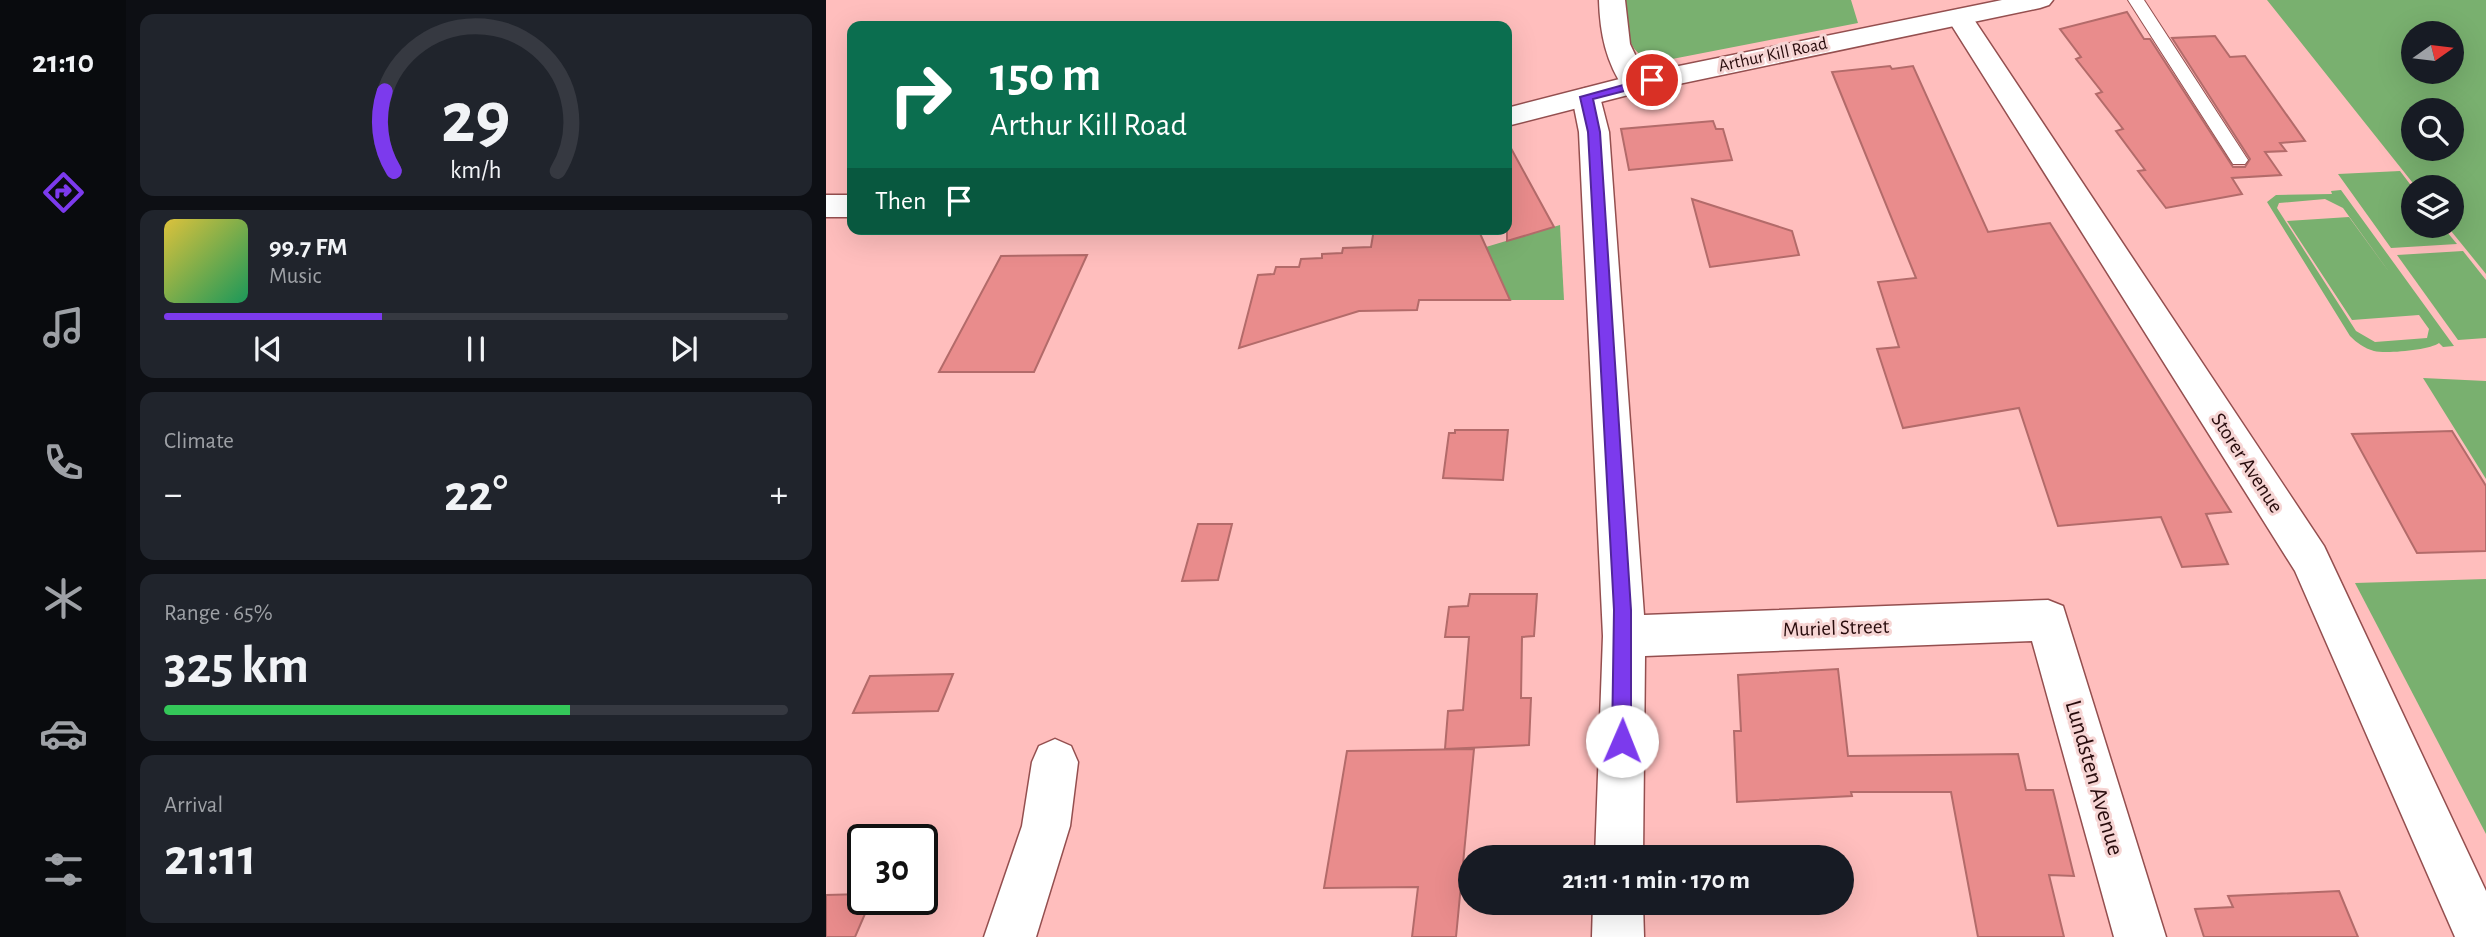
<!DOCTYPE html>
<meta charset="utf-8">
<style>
body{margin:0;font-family:"Alegreya Sans",sans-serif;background:#20242c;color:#f1f3f6;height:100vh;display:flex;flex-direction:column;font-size:26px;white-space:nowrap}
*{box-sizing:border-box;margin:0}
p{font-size:23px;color:#9ea1a6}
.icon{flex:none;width:38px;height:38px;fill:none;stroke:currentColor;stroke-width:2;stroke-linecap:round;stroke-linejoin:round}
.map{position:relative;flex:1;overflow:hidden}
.drawer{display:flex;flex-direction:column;gap:14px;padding:14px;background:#0d0f14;width:700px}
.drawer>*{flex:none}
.banner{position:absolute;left:21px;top:21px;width:665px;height:214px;border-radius:14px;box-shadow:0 7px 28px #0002;background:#0b6e4f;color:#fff;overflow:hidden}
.needle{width:46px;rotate:76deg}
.buttons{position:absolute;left:1575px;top:21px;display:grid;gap:14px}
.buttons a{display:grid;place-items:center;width:63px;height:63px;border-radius:50%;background:#171b24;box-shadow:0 7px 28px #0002;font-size:35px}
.speed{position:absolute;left:21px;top:824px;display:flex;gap:14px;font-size:35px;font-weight:700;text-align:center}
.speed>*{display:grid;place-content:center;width:91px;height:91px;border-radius:50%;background:#171b24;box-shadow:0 7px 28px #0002;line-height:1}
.speed .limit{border:4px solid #111;border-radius:10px;background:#fff;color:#111}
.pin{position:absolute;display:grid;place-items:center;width:60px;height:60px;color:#fff;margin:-30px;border:4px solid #fff;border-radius:50%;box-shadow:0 2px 7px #0007}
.me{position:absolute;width:77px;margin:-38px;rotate:1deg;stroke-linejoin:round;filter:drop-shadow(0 0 5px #0008)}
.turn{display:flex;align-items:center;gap:24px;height:147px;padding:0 28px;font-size:32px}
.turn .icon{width:91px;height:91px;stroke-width:2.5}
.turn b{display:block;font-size:49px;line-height:60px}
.then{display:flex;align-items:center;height:66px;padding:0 28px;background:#0003;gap:14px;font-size:26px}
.big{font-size:52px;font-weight:700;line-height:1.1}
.drawer .tile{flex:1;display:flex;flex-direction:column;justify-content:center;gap:10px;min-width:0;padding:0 24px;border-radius:14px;background:#20242c}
.drawer .dial{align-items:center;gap:0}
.dial svg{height:182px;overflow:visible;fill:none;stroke:#363941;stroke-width:7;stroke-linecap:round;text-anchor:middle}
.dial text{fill:#f1f3f6;stroke:none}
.song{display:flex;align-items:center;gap:21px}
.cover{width:84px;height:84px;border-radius:10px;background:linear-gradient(135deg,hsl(50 70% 55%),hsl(150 70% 35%))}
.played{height:7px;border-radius:4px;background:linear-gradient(90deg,#7c3aed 35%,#363941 35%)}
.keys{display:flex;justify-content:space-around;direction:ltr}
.heat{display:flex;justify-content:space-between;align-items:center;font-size:38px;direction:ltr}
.charge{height:10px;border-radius:5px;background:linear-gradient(90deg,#34c759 65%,#363941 0)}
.trip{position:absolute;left:632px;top:845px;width:396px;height:70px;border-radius:35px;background:#171b24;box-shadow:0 7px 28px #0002;font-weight:700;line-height:70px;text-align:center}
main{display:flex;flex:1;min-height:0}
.dock{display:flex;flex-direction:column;width:126px;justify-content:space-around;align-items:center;background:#090b0e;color:#9ea1a6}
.dock .icon{width:49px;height:49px}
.dock .on{color:#7c3aed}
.dock b{font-size:32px;color:#f1f3f6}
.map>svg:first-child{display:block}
</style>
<main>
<nav class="dock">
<b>21:10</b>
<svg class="icon on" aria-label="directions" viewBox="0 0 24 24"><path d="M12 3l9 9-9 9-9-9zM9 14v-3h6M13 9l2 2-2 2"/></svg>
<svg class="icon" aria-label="music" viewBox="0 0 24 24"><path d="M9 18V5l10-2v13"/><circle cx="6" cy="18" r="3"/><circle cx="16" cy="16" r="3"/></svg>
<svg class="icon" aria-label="phone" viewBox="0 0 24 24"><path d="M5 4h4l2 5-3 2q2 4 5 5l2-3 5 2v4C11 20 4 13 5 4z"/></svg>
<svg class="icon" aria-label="climate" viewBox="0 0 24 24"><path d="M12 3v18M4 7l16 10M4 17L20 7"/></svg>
<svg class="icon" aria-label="car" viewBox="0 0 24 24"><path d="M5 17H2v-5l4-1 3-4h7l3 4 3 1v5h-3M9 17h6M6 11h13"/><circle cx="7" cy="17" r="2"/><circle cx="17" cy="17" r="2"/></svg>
<svg class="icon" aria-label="filters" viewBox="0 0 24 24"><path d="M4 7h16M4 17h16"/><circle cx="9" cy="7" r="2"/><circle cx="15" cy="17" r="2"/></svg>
</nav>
<section class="drawer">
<div class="tile dial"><svg viewBox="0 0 100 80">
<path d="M14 69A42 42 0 1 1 86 69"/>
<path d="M14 69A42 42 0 0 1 10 34" stroke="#7c3aed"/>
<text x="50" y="56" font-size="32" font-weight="700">29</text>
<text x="50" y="72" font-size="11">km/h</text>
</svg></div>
<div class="tile">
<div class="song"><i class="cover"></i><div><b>99.7 FM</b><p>Music</p></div></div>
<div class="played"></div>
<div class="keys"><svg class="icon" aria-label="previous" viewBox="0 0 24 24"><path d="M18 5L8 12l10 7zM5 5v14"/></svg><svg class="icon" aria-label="pause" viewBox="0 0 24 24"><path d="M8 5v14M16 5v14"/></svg><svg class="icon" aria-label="next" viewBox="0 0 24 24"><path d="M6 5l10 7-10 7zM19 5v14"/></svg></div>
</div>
<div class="tile"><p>Climate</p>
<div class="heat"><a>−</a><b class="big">22°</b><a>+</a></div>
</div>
<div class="tile"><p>Range · 65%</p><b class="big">325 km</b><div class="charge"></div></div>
<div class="tile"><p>Arrival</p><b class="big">21:11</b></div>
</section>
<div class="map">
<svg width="1660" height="937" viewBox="0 0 1660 937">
<rect width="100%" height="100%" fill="#ffbebd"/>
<!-- green -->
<g fill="#79b06f" fill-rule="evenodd">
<path d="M796 0H1025L1032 23 841 60C798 61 804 35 796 0Z"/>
<path d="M1441 0H1660V274L1621 226H1626V187H1590ZM1587 33H1626V72H1587ZM1587 110H1626V149H1587Z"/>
<path d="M1574 171 1587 188V226H1616L1631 244 1565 248 1512 174Z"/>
<path d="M1515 190 1628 346 1617 347 1613 343C1604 350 1560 354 1548 351 1538 348 1531 343 1524 336L1441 202 1450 195 1506 194 1505 191ZM1499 199 1517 208 1566 276 1523 217 1461 221 1526 320 1593 315 1603 329 1601 338 1549 342 1530 331 1451 208 1453 203Z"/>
<path d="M734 225 738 300H684L660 247Z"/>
<path d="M1637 251 1660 280V338L1632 340 1571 255Z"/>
<path d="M1597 378 1660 381V479Z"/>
<path d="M1660 579V834L1529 583Z"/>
</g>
<!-- building -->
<g fill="#e98c8c" stroke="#b36b6a" stroke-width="2">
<path d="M1301 12 1318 39H1324L1407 167H1419L1424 159 1346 38 1389 36 1404 57 1419 56 1479 141 1454 143 1460 151 1439 152 1455 175 1406 178 1416 194 1340 208 1312 171 1319 170 1290 131 1297 129 1270 94 1276 92 1250 59 1255 57 1234 29Z"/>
<path d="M1064 66 1066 69 1087 66 1162 232 1224 223 1405 512 1380 514 1402 564 1356 567 1335 517 1232 526 1193 408 1077 428 1051 349 1073 347 1052 282 1090 278 1006 72Z"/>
<path d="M887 121 890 129H897L906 160 803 170 795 129Z"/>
<path d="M681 141 728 227 681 241Z"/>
<path d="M866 199 966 231 973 255 884 267Z"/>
<path d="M548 229H652L684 300H593L591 310 533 311 413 348 432 275 448 274 450 267H473L475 259 496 258V254L516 253 517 248 545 247Z"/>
<path d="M261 255 208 372H113L175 256Z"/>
<path d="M629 430H682L677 480 617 478 623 433H629Z"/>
<path d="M1626 431 1660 486V551L1591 553 1526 434Z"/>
<path d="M372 524H406L392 580 356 581Z"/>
<path d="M644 594H711L708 636 696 637 695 698H705L703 745 619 749 622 711 637 710 643 637H619L623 607 642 606Z"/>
<path d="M1012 669 1022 756 1192 754 1200 790H1227L1248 876 1223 875 1238 937H1152L1125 792H1025L1026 796 911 802 908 731H915L912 675Z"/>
<path d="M127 674 112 711 27 713 44 676Z"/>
<path d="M648 749 630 937H586L592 887 498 888 521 751Z"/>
<path d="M1513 891 1532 937H1378L1369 909 1407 907 1402 896Z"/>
<path d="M37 894V900H45L29 937H0V895Z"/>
</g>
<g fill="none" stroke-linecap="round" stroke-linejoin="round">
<!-- lane casing -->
<g stroke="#944f4f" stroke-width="2">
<path id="lane" d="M1302 0H1318L1422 160 1419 164H1407Z"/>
</g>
<!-- street casing -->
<g stroke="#944f4f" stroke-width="3">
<g id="street">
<path d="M773 0H799L804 44 823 84 819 90 809 93 799 90C780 62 774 34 773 0Z"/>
<path d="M1134 10 1143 12 1147 18 1498 546 1660 891V937H1629L1469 571 1121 18 1125 12Z"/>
<path d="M760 88 770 91 774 97 783 132 818 615 1222 600 1237 606 1340 937H1288L1206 641 819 656 817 858H769L777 636 753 132 746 97 750 91Z"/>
<path d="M229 739 245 746 252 762 244 826 210 937H158L196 826 206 762 213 746Z"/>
<path d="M767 903H817L818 937H766Z"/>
</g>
</g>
<!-- secondary casing -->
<g stroke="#944f4f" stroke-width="3">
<g id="secondary">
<path d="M1176 0H1227L1223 5 1214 8 810 93 681 126V108L809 75Z"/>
<rect x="0" y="195" width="26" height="22"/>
</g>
</g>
<!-- lane -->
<use href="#lane" fill="#fff" fill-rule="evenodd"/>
<!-- street -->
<use href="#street" fill="#fff" fill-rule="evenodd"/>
<!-- secondary -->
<use href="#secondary" fill="#fff" fill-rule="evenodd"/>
</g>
<!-- route -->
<path fill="#7c3aed" stroke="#51269a" stroke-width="2" d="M826 77 832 80 830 83 767 99 774 132 805 610V741L803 748 796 750 789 748 786 741 788 610 762 132 754 97Z"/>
<g text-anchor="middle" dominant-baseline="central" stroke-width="6" stroke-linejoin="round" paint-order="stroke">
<!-- far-street labels -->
<g font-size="18" fill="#280c0d" stroke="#f6d5d4">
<text transform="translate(947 55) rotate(-12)">Arthur Kill Road</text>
</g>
<!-- street labels -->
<g font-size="21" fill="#280c0d" stroke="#f6d5d4">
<text transform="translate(1421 463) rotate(57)">Storer Avenue</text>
<text transform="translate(1010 628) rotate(-2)">Muriel Street</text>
</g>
<!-- near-street labels -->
<g font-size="24" fill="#280c0d" stroke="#f6d5d4">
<text transform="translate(1268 778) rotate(74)">Lundsten Avenue</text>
</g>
</g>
</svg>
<div class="buttons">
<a><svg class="needle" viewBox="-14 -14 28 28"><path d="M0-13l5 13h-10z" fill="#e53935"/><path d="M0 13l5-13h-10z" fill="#9ea1a6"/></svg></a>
<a><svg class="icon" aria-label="search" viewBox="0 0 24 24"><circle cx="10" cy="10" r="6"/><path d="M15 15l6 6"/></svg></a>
<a><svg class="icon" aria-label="layers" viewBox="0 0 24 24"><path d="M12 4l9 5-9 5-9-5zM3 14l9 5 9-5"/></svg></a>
</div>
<div class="speed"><div class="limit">30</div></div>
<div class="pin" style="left:826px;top:80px;background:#d93025"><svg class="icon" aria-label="arrive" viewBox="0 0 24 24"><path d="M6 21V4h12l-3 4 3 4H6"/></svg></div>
<svg class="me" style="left:796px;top:741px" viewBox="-20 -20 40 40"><circle r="19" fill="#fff"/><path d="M0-13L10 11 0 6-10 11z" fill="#7c3aed"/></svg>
<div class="trip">21:11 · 1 min · 170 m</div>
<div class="banner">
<div class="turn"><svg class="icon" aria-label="right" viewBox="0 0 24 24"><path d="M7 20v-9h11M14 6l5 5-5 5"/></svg><div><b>150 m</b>Arthur Kill Road</div></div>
<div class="then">Then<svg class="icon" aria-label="arrive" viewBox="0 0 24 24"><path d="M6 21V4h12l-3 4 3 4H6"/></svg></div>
</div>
</div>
</main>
